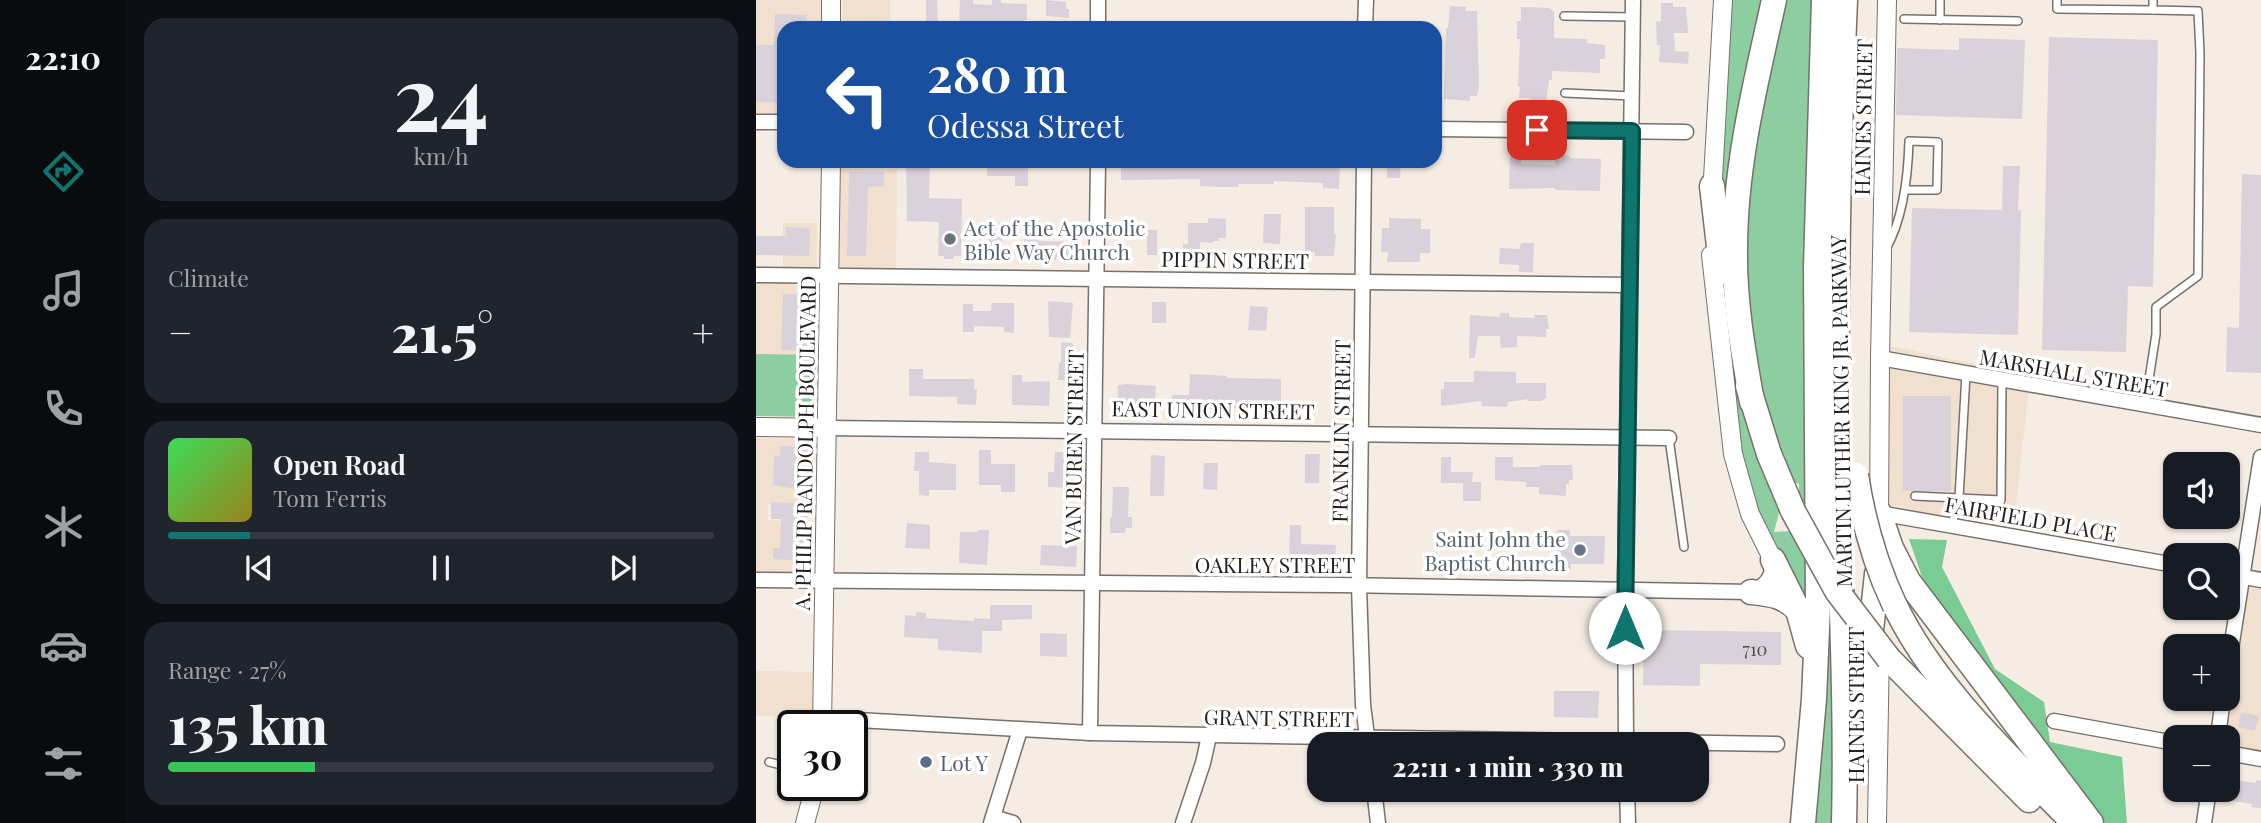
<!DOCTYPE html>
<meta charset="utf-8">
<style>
body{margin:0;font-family:"Playfair Display",serif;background:#20242c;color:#f1f3f6;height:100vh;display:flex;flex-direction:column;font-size:26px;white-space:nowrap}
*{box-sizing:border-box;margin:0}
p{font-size:23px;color:#9ea1a6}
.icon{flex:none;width:38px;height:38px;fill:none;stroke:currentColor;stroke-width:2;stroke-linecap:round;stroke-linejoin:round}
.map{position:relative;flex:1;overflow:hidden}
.panel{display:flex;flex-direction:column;gap:18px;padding:18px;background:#0d0f14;width:630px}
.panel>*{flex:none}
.top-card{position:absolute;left:21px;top:21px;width:665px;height:147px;border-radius:21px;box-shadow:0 2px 5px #0004;background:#1a4fa0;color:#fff;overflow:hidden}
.fabs{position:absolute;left:1407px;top:452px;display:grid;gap:14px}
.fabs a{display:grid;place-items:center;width:77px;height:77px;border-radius:14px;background:#171b24;box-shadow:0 2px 5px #0004;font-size:35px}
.speed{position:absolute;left:21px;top:710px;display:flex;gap:14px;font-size:35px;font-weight:700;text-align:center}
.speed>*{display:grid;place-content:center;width:91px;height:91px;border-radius:50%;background:#171b24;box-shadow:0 2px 5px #0004;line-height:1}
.speed .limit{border:4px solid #111;border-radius:10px;background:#fff;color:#111}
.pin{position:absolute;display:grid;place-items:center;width:60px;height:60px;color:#fff;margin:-30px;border-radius:14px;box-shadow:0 4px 10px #0006}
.me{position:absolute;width:77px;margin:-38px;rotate:0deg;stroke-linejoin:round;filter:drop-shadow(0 0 5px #0008)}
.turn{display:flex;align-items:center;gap:24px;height:147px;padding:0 35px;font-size:32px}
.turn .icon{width:91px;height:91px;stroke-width:2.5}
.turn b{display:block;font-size:49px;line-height:60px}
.big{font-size:52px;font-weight:800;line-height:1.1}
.panel .widget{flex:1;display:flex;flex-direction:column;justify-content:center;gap:10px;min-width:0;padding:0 24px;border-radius:21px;background:#20242c}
.panel .dial{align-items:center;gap:0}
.dial b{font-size:91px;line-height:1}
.song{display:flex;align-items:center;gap:21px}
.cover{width:84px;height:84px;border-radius:10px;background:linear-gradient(135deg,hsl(130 70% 55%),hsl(50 70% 35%))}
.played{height:7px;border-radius:4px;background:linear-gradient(90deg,#0f766e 15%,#363941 15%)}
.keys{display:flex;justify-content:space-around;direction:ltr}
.heat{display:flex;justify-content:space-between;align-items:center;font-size:38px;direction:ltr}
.charge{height:10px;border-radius:5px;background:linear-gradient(90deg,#34c759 27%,#363941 0)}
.trip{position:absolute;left:551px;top:732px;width:402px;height:70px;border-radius:21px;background:#171b24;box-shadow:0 2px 5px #0004;font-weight:800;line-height:70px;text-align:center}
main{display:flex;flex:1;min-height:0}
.tab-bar{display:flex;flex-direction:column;width:126px;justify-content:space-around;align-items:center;background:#090b0e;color:#9ea1a6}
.tab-bar .icon{width:49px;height:49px}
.tab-bar .active{color:#0f766e}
.tab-bar b{font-size:32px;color:#f1f3f6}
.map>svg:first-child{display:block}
</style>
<main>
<nav class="tab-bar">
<b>22:10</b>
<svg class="icon active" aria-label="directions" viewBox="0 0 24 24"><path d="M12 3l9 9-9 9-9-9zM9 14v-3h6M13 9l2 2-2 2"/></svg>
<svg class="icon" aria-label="music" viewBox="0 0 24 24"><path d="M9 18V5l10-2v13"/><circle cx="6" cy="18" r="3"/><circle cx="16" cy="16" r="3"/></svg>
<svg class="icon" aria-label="phone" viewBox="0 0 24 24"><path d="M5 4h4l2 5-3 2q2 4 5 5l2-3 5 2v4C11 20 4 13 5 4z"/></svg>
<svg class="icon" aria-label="climate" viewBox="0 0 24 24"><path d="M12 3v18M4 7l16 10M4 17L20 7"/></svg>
<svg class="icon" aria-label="car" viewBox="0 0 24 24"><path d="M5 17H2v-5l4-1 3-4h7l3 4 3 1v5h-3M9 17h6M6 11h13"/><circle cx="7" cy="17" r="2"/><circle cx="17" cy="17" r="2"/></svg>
<svg class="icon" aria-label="filters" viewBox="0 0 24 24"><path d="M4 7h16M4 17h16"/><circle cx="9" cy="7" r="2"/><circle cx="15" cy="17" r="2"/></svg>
</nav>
<section class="panel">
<div class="widget dial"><b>24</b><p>km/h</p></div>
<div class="widget"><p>Climate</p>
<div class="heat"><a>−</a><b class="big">21.5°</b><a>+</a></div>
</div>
<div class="widget">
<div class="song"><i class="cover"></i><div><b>Open Road</b><p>Tom Ferris</p></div></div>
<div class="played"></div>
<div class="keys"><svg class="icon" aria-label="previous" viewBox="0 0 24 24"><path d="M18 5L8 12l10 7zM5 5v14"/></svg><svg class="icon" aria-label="pause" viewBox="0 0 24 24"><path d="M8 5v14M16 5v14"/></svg><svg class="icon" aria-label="next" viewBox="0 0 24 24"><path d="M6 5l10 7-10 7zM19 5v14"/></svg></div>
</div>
<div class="widget"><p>Range · 27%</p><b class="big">135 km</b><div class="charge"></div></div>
</section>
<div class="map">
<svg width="1505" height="823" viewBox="0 0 1505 823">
<rect width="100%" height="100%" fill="#f5ece4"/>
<!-- commercial -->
<g fill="#f2e0cf">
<path d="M0 0H65L64 28H28V128L0 127Z"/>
<path d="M87 0H134V28H86Z"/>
<path d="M85 169 141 170 140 269 83 267Z"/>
<path d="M27 223H61L60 355 0 354V280L27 281Z"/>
<path d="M1130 345 1279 377 1272 395 1257 532 1127 503Z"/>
<path d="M0 438 49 439 58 444 59 505 12 504V520L59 523 58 575 0 574Z"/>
<path d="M1493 570 1505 573V752L1472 746V737H1466Z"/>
<path d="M0 671 57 672 56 716H0Z"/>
</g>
<!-- green -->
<g fill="#8ccea0">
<path d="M971 0H1007L977 132 968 204 965 160Z"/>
<path d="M1025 0H1057L1050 601 991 498 973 349 984 395 1025 512 1023 513 1018 532 1034 531 1043 507V484L1030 478 1004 404 984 221Z"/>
<path d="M0 354 60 355 59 417 0 416Z"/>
<path d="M1071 594 1079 607 1082 742 1076 823H1054Z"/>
</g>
<!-- forest -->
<path fill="#7bcb95" d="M1153 539 1191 540 1186 567 1239 669 1288 702 1294 742 1366 757 1371 823H1349L1229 670 1166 577Z"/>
<!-- building -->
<g fill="#dad2da">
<path d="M170 0H181L182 25 170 24Z"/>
<path d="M204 0H217V4L236 5V0H245V3L271 4V20H267V27L217 23 216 28H203Z"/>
<path d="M290 0 310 2V9H313V18L290 16Z"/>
<path d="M905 3H917V7H930L932 33H918L919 51 933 52 932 64 903 62 904 45H901L900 22 905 21Z"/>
<path d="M694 6 710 7V11H721L723 88 721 96H714V101L688 99 690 28H692Z"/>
<path d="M765 7 793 8 798 12V38L831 39V43L849 45V59H844V73L796 71V80H793L790 102H775V98H763L764 87H762L764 39H761V21H765Z"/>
<path d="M19 14 51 15 50 28H28V103L0 102V45H18Z"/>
<path d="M1293 37 1402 40 1397 287 1372 286 1370 352 1286 350Z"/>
<path d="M1203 38 1269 40 1266 119 1140 115 1141 48 1203 50Z"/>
<path d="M806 155 814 156V158L845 159 844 191 799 190V188L753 189 754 156 765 157V164L799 165V159H805Z"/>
<path d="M150 161H174L173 198 206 199 205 256H198V259H188V256H182L183 222 151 221Z"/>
<path d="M232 161H272V186H259V176H231Z"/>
<path d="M376 161 584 162 583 189 567 188V183L518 181V184H482V187H459L444 186V179L365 180V164H372Z"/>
<path d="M631 161H645L644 178H631Z"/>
<path d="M1247 166H1264L1262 210H1265L1262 335 1153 332 1156 208 1246 210Z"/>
<path d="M93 172H128V186L112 187 110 256H91Z"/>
<path d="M1486 174 1505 175V373L1470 372 1471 327 1483 328Z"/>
<path d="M549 207H578V234H580L578 256H559V252H549Z"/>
<path d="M508 214H525L524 244 507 243Z"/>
<path d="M452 218 470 219V238H462L463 241H457V243L444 242V257H427V244H432V223H452Z"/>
<path d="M633 218 665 219V229H674V253H664V262H631L632 252H625L626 228H633Z"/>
<path d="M269 222H283L282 241 320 242 319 257H300V260L268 258Z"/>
<path d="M233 223H247L246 258H232Z"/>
<path d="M30 227 54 228 53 256 0 255V236H30Z"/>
<rect x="391" y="230" width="10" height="25"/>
<path d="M765 243H778L777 272H763V265L743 264 744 248 763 249Z"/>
<path d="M27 294 54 295 53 351 25 350Z"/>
<path d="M292 301 317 303 314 338 293 337Z"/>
<rect x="396" y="302" width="14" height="21"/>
<path d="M236 303H258V333L248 332V327L218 326V332H207V304H217V311H235Z"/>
<path d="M494 306 512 307 510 331 492 330Z"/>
<path d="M744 313H753V317L778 318V315H791L793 329H790V337L761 336V347L745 348 744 336H722L719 358H713L714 315 744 317Z"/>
<path d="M305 342 317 343 316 381 302 380 303 362H305Z"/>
<path d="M153 369H167V379H218V389H221L220 405 201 404V397L153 396Z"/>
<path d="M718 371 760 372V383H790V398L785 401H771V399L752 402 751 407 726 406 725 401 685 406V389H688V382H718Z"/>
<path d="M434 374 471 376V378L525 379V411L514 410V405H484V408L458 409 416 408V395H433Z"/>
<path d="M256 375H266V382L294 381 293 406 256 405Z"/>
<path d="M372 384 400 386 399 402 385 401 383 402 382 405H375V413L361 412 362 385Z"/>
<rect x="1147" y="396" width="48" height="95"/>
<path d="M24 446 52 447 51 491 17 485 18 455 24 456Z"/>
<path d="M223 450H235V464H259V492H245V485H223Z"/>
<path d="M159 452H173V462L200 464V490H173V496L163 495V471H158Z"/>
<path d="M299 452H322V488L292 487V472H298Z"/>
<path d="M549 454H564L563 483H549Z"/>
<path d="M395 455 409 456 408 496H394Z"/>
<path d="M685 457H695V472H717L716 482H725V501H707V483H685Z"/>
<path d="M739 457H757V467H784V465H816L817 480H813V484H810V496L783 494V487H770V482L739 480Z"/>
<path d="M448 463H462L461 490 447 489Z"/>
<path d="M357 487H373L372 517H376V528H370L369 533H354V517H356Z"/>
<path d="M15 502 51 504 50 558 47 561 17 559V548H24L25 519H15Z"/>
<path d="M151 523 174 525V549L149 548Z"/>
<path d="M534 525H545V544L580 545 579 563 533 562Z"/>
<path d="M222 530H233L231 565 203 563 204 532H222Z"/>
<path d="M801 530H814V536H849L848 564H815V569H801Z"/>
<path d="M285 545 321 546 320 567 284 565Z"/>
<path d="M234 605H276V619L246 620V631H226V653L182 650V639L148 637 149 615 160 616V612L170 613V618L218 621V618L234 619Z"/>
<path d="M888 630 1025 632V665L944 664V686L887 685Z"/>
<path d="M284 633 311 634V657L284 656Z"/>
<path d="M798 691H843L842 718 798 717Z"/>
<path d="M1485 712 1503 716 1499 731 1482 727Z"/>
<path d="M1472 779 1500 783V780L1505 781V808L1495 807 1496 804 1469 800Z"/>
</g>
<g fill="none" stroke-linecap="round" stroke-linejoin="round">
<!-- service casing -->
<g stroke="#78706a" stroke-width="10">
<g id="service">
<path d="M1184 0V20"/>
<path d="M1301 0V9L1397 10"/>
<path d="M808 16 877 17"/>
<path d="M1148 19 1262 21"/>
<path d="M809 93 876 96"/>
<path d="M1131 247C1148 216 1152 176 1153 141L1182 142 1181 190H1150"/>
<path d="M1210 374 1203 498 1245 500 1246 381"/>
<path d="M1389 405 1400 334V307L1442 276 1444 53 1442 11 1397 10V0"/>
<path d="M913 438 928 547"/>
<path d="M1159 496 1203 498 1196 525"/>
<path d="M13 762 37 768"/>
</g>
</g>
<!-- minor casing -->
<g stroke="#78706a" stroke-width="17">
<g id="minor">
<path d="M342 0V28"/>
<path d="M609 28 610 0"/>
<path d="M0 122H28"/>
<path d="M679 129 930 132"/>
<path d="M608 161 603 586 607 705 612 744"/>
<path d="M0 275 874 285"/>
<path d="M1124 358 1505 425"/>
<path d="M71 428 913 438"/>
<path d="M1123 513 1419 565"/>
<path d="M1472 574 1505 580"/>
<path d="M0 580 585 585 995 592C1009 586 1016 579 1017 563"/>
<path d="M1472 668 1505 457"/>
<path d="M66 718 334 733 1021 744"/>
<path d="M1298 721 1419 743"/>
<path d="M334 733 342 161"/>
<path d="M1462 737 1467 698"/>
<path d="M870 744 869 590 877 0"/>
<path d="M1472 753 1505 759"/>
<path d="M618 789 622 823"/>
<path d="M871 789 872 823"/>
<path d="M237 817 257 823"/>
<path d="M235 823 264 730"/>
<path d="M427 823 447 763 453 736"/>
<path d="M1448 823 1453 789"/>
</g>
</g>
<!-- tertiary casing -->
<g stroke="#78706a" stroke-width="20">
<g id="tertiary">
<path d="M75 28V0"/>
<path d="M956 196 967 0"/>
<path d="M955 255 977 454 994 514 1017 560"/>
<path d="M0 427 71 428"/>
<path d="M1123 522 1124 358 1131 0"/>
<path d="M66 726 75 161"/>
<path d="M49 823 59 786"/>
<path d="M1121 823 1124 645"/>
</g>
</g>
<!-- motorway casing -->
<g stroke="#78706a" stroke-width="27">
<g id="motorway">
<path d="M956 186 966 272"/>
<path d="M992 386 1013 454 1037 511"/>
<path d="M996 402C987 351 978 300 979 248 979 164 1000 82 1018 0"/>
<path d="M1123 513 1135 548 1152 581 1335 823"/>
<path d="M1017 560 1042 610 1052 646"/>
<path d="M995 592C1014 594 1028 595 1042 610"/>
<path d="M1139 606C1180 690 1253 756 1317 822"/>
<path d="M1133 659 1273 800"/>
<path d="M1102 753 1121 574"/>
<path d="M1047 823 1058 699 1062 605 1060 267 1068 0"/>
<path d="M1088 823C1091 702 1084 582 1082 462 1079 308 1082 154 1089 0"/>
</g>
</g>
<!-- service -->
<use href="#service" stroke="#fff" stroke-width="7"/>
<!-- minor -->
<use href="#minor" stroke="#fff" stroke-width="14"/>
<!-- tertiary -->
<use href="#tertiary" stroke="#fff" stroke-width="18"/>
<!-- motorway -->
<use href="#motorway" stroke="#fff" stroke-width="24"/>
<!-- motorway-bridge casing -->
<g stroke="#78706a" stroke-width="27" stroke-linecap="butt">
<g id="motorway-bridge">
<path d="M1100 475C1107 521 1119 564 1139 606"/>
<path d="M1037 511 1081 591 1133 659"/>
</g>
</g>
<!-- motorway-bridge -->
<use href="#motorway-bridge" stroke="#fff" stroke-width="24"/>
</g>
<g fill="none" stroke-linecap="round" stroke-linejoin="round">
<!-- route casing -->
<g stroke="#0a4d48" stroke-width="18">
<path id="route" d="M781 130 876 131 869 628"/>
</g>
<!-- route -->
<use href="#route" stroke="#0f766e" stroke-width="12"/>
</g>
<!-- markers -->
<g fill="#6b7280" stroke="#fff" stroke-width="2.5">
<circle cx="194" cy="239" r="7"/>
<circle cx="824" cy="550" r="7"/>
</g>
<circle fill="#5c6f8a" stroke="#fff" stroke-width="2.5" cx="170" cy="762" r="7"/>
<g text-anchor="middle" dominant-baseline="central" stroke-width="7" stroke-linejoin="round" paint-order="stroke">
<!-- number labels -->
<g font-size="18" fill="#514c4d">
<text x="999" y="649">710</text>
</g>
<!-- street labels -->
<g font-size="21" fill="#23201e" stroke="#fff">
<text transform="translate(1106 117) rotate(-89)">HAINES STREET</text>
<text transform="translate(479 259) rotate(1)">PIPPIN STREET</text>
<text transform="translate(1318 372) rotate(10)">MARSHALL STREET</text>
<text transform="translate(457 409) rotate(1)">EAST UNION STREET</text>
<text transform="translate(1084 411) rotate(-91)">MARTIN LUTHER KING JR. PARKWAY</text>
<text transform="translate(584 431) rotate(-89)">FRANKLIN STREET</text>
<text transform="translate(48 443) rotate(-89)">A. PHILIP RANDOLPH BOULEVARD</text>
<text transform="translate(317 447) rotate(-89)">VAN BUREN STREET</text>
<text transform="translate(1275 518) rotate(10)">FAIRFIELD PLACE</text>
<text x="519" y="564">OAKLEY STREET</text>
<text transform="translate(1099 705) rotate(-90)">HAINES STREET</text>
<text transform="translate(523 717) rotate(1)">GRANT STREET</text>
</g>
<!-- worship labels -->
<g font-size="21" fill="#5b616d" stroke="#fff" text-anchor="start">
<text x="208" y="227">Act of the Apostolic<tspan x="208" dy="24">Bible Way Church</tspan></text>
<text x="810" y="538" text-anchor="end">Saint John the<tspan x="810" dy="24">Baptist Church</tspan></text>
</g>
<!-- service labels -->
<g font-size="21" fill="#4e5e75" stroke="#fff" text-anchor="start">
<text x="184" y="762">Lot Y</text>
</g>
</g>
</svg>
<div class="fabs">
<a><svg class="icon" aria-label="sound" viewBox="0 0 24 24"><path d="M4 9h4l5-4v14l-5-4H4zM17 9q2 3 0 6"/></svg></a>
<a><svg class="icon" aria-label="search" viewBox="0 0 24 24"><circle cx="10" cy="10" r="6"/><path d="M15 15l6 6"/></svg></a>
<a>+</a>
<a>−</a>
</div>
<div class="speed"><div class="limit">30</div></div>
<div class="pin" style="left:781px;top:130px;background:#d93025"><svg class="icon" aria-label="arrive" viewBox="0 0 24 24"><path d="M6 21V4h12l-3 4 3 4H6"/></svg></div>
<svg class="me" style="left:869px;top:628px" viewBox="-20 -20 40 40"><circle r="19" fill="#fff"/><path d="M0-13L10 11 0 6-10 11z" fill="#0f766e"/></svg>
<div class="trip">22:11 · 1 min · 330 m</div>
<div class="top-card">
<div class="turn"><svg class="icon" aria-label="left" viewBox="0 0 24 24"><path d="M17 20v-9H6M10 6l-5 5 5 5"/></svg><div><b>280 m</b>Odessa Street</div></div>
</div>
</div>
</main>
